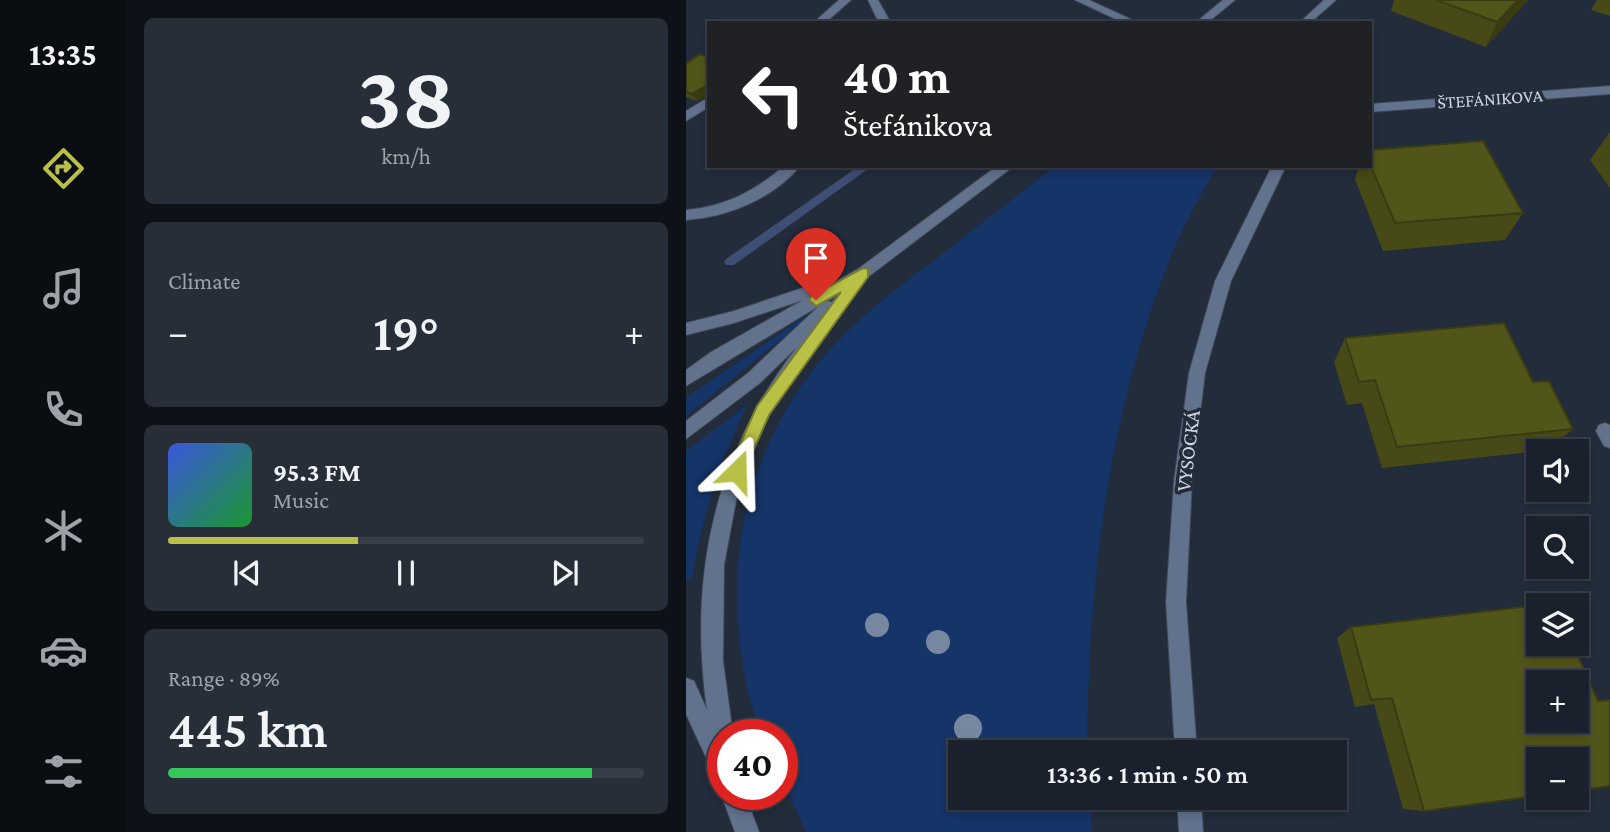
<!DOCTYPE html>
<meta charset="utf-8">
<style>
body{margin:0;font-family:"Crimson Pro",serif;background:#272e38;color:#f1f3f6;height:100vh;display:flex;flex-direction:column;font-size:26px;white-space:nowrap}
*{box-sizing:border-box;margin:0}
p{font-size:23px;color:#9fa3a9}
.icon{flex:none;width:38px;height:38px;fill:none;stroke:currentColor;stroke-width:2;stroke-linecap:round;stroke-linejoin:round}
.map{position:relative;flex:1;overflow:hidden}
.drawer{display:flex;flex-direction:column;gap:18px;padding:18px;background:#0e1218;width:560px}
.drawer>*{flex:none}
.hud{position:absolute;left:21px;top:21px;width:665px;height:147px;border-radius:0px;box-shadow:0 4px 10px #0003,0 0 0 2px #383e48;background:#202124;color:#fff;overflow:hidden}
.tools{position:absolute;left:840px;top:439px;display:grid;gap:14px}
.tools a{display:grid;place-items:center;width:63px;height:63px;border-radius:0px;background:#1a212c;box-shadow:0 4px 10px #0003,0 0 0 2px #383e48;font-size:35px}
.speed{position:absolute;left:21px;top:719px;display:flex;gap:14px;font-size:35px;font-weight:700;text-align:center}
.speed>*{display:grid;place-content:center;width:91px;height:91px;border-radius:50%;background:#1a212c;box-shadow:0 4px 10px #0003,0 0 0 2px #383e48;line-height:1}
.speed .limit{border:10px solid #d22;background:#fff;color:#111}
.pin{position:absolute;display:grid;place-items:center;width:60px;height:60px;color:#fff;margin:-72px -30px;border-radius:50% 50% 50% 0;rotate:-45deg;box-shadow:0 0 7px #0007}
.pin .icon{rotate:45deg}
.me{position:absolute;width:77px;margin:-38px;rotate:22deg;stroke-linejoin:round;filter:drop-shadow(0 0 5px #0008)}
.turn{display:flex;align-items:center;gap:24px;height:147px;padding:0 21px;font-size:32px}
.turn .icon{width:91px;height:91px;stroke-width:2.5}
.turn b{display:block;font-size:49px;line-height:60px}
.big{font-size:52px;font-weight:600;line-height:1.1}
.drawer .tile{flex:1;display:flex;flex-direction:column;justify-content:center;gap:10px;min-width:0;padding:0 24px;border-radius:10px;background:#272e38}
.drawer .dial{align-items:center;gap:0}
.dial b{font-size:91px;line-height:1}
.song{display:flex;align-items:center;gap:21px}
.cover{width:84px;height:84px;border-radius:10px;background:linear-gradient(135deg,hsl(230 70% 55%),hsl(130 70% 35%))}
.played{height:7px;border-radius:4px;background:linear-gradient(90deg,#b9c046 40%,#383e48 40%)}
.keys{display:flex;justify-content:space-around;direction:ltr}
.heat{display:flex;justify-content:space-between;align-items:center;font-size:38px;direction:ltr}
.charge{height:10px;border-radius:5px;background:linear-gradient(90deg,#34c759 89%,#383e48 0)}
.trip{position:absolute;left:262px;top:740px;width:399px;height:70px;border-radius:0px;background:#1a212c;box-shadow:0 4px 10px #0003,0 0 0 2px #383e48;font-weight:600;line-height:70px;text-align:center}
main{display:flex;flex:1;min-height:0}
.tab-bar{display:flex;flex-direction:column;width:126px;justify-content:space-around;align-items:center;background:#0a0d12;color:#9fa3a9}
.tab-bar .icon{width:49px;height:49px}
.tab-bar .selected{color:#b9c046}
.tab-bar b{font-size:32px;color:#f1f3f6}
.map>svg:first-child{display:block}
</style>
<main>
<nav class="tab-bar">
<b>13:35</b>
<svg class="icon selected" aria-label="directions" viewBox="0 0 24 24"><path d="M12 3l9 9-9 9-9-9zM9 14v-3h6M13 9l2 2-2 2"/></svg>
<svg class="icon" aria-label="music" viewBox="0 0 24 24"><path d="M9 18V5l10-2v13"/><circle cx="6" cy="18" r="3"/><circle cx="16" cy="16" r="3"/></svg>
<svg class="icon" aria-label="phone" viewBox="0 0 24 24"><path d="M5 4h4l2 5-3 2q2 4 5 5l2-3 5 2v4C11 20 4 13 5 4z"/></svg>
<svg class="icon" aria-label="climate" viewBox="0 0 24 24"><path d="M12 3v18M4 7l16 10M4 17L20 7"/></svg>
<svg class="icon" aria-label="car" viewBox="0 0 24 24"><path d="M5 17H2v-5l4-1 3-4h7l3 4 3 1v5h-3M9 17h6M6 11h13"/><circle cx="7" cy="17" r="2"/><circle cx="17" cy="17" r="2"/></svg>
<svg class="icon" aria-label="filters" viewBox="0 0 24 24"><path d="M4 7h16M4 17h16"/><circle cx="9" cy="7" r="2"/><circle cx="15" cy="17" r="2"/></svg>
</nav>
<section class="drawer">
<div class="tile dial"><b>38</b><p>km/h</p></div>
<div class="tile"><p>Climate</p>
<div class="heat"><a>−</a><b class="big">19°</b><a>+</a></div>
</div>
<div class="tile">
<div class="song"><i class="cover"></i><div><b>95.3 FM</b><p>Music</p></div></div>
<div class="played"></div>
<div class="keys"><svg class="icon" aria-label="previous" viewBox="0 0 24 24"><path d="M18 5L8 12l10 7zM5 5v14"/></svg><svg class="icon" aria-label="pause" viewBox="0 0 24 24"><path d="M8 5v14M16 5v14"/></svg><svg class="icon" aria-label="next" viewBox="0 0 24 24"><path d="M6 5l10 7-10 7zM19 5v14"/></svg></div>
</div>
<div class="tile"><p>Range · 89%</p><b class="big">445 km</b><div class="charge"></div></div>
</section>
<div class="map">
<svg width="924" height="832" viewBox="0 0 924 832">
<rect width="100%" height="100%" fill="#222c3b"/>
<!-- green -->
<g fill="#153468">
<path d="M369 166H531C515 195 497 225 485 256 422 413 402 584 401 752H275V798H404L406 832H120L96 779V735H77C57 691 52 643 51 595 50 492 93 395 168 325 194 301 223 279 251 258 290 227 330 197 369 166Z"/>
<path d="M119 316 122 318 0 416V398Z"/>
<path d="M62 404C34 460 17 515 6 577L0 581V451Z"/>
</g>
<g fill="none" stroke-linecap="round" stroke-linejoin="round">
<!-- stream -->
<path fill="#3e4e75" fill-rule="evenodd" d="M173 166H186L48 265H40L38 262 40 259Z"/>
<!-- minor casing -->
<g stroke="#3e4755" stroke-width="2">
<g id="minor">
<path d="M153 0H165L139 23H127Z"/>
<path d="M182 0H192L205 23H193Z"/>
<path d="M389 0H403L453 23H438Z"/>
<path d="M537 0H549L521 23H509Z"/>
<path d="M638 0H650L624 23H613Z"/>
<path d="M924 86V94L684 112V104Z"/>
<path d="M23 97V107L0 121V111Z"/>
<path d="M98 166H114C87 199 41 217 0 220V210C39 207 69 191 98 166Z"/>
<path d="M311 166H328L182 277 117 364 82 417 59 470 50 501 38 565 37 661 47 735H37V780L29 777 0 714V678L8 681 21 710C2 576 28 455 111 347L74 383 0 439V421L62 373 133 306 0 386V370L25 352 117 300 48 323 0 335V323L48 311 137 281 144 285 172 269ZM152 295 146 302 141 301Z"/>
<path d="M586 166H600L545 281 519 373 506 481 500 602 511 752H489L480 602 488 481 503 373 529 281Z"/>
<path d="M919 423 924 425V448L918 446 910 431 913 425Z"/>
<path d="M37 790V794H59L73 832H49L35 794Z"/>
<path d="M491 798H515L517 832H493Z"/>
</g>
</g>
<!-- minor -->
<use href="#minor" fill="#62728d" fill-rule="evenodd"/>
</g>
<!-- trees -->
<g fill="#7787a0">
<circle cx="191" cy="625" r="12"/>
<circle cx="252" cy="642" r="12"/>
<circle cx="282" cy="728" r="14"/>
</g>
<!-- wall -->
<g fill="#474916">
<path d="M708 0H842L800 47 705 11Z"/>
<path d="M911 0H924V16L905 10Z"/>
<path d="M23 58V103L20 96 11 101 0 97V64Z"/>
<path d="M924 132V188L904 160Z"/>
<path d="M684 150 837 213 819 240 697 251 669 179 673 166H684Z"/>
<path d="M659 338 847 382 887 429 862 450 696 468 676 403 661 405 648 362Z"/>
<path d="M869 603 738 811 717 809 688 704 669 707 651 638 665 627Z"/>
</g>
<!-- shaded-wall -->
<g fill="#393c12">
<path d="M832 0H842L800 47 811 22Z"/>
<path d="M18 87 23 95 11 101 5 94Z"/>
</g>
<!-- building -->
<g fill="#52551a" stroke="#393c12" stroke-width="2" fill-rule="evenodd">
<path d="M750 0H832L811 22Z"/>
<path d="M14 54 23 58V100H20L18 87 5 94 0 91V64Z"/>
<path d="M797 141 837 213 709 223 684 164V150Z"/>
<path d="M818 323 847 382 863 381 887 429 711 447 689 380 673 382 659 338Z"/>
<path d="M869 603 871 606H852V644H887L912 701 924 700V786L891 791V760H852V796L738 811 706 698 685 700 665 627ZM852 682H891V721H852Z"/>
</g>
<!-- route -->
<path fill="#b9c046" stroke="#787d2e" stroke-width="2" d="M177 268 182 269V277L83 415 56 476 51 478 45 476 42 471 71 406 155 292 130 306 123 300 125 296Z"/>
<g text-anchor="middle" dominant-baseline="central" stroke-width="7" stroke-linejoin="round" paint-order="stroke">
<!-- far-street labels -->
<g font-size="18" fill="#cfd5df" stroke="#222c3b">
<text transform="translate(804 99) rotate(-4)">ŠTEFÁNIKOVA</text>
</g>
<!-- street labels -->
<g font-size="21" fill="#cfd5df" stroke="#222c3b">
<text transform="translate(502 451) rotate(-83)">VYSOCKÁ</text>
</g>
</g>
</svg>
<div class="tools">
<a><svg class="icon" aria-label="sound" viewBox="0 0 24 24"><path d="M4 9h4l5-4v14l-5-4H4zM17 9q2 3 0 6"/></svg></a>
<a><svg class="icon" aria-label="search" viewBox="0 0 24 24"><circle cx="10" cy="10" r="6"/><path d="M15 15l6 6"/></svg></a>
<a><svg class="icon" aria-label="layers" viewBox="0 0 24 24"><path d="M12 4l9 5-9 5-9-5zM3 14l9 5 9-5"/></svg></a>
<a>+</a>
<a>−</a>
</div>
<div class="speed"><div class="limit">40</div></div>
<div class="pin" style="left:130px;top:300px;background:#d93025"><svg class="icon" aria-label="arrive" viewBox="0 0 24 24"><path d="M6 21V4h12l-3 4 3 4H6"/></svg></div>
<svg class="me" style="left:51px;top:471px" viewBox="-20 -20 40 40"><path d="M0-17L14 15 0 8-14 15z" fill="#b9c046" stroke="#fff" stroke-width="4"/></svg>
<div class="trip">13:36 · 1 min · 50 m</div>
<div class="hud">
<div class="turn"><svg class="icon" aria-label="left" viewBox="0 0 24 24"><path d="M17 20v-9H6M10 6l-5 5 5 5"/></svg><div><b>40 m</b>Štefánikova</div></div>
</div>
</div>
</main>
